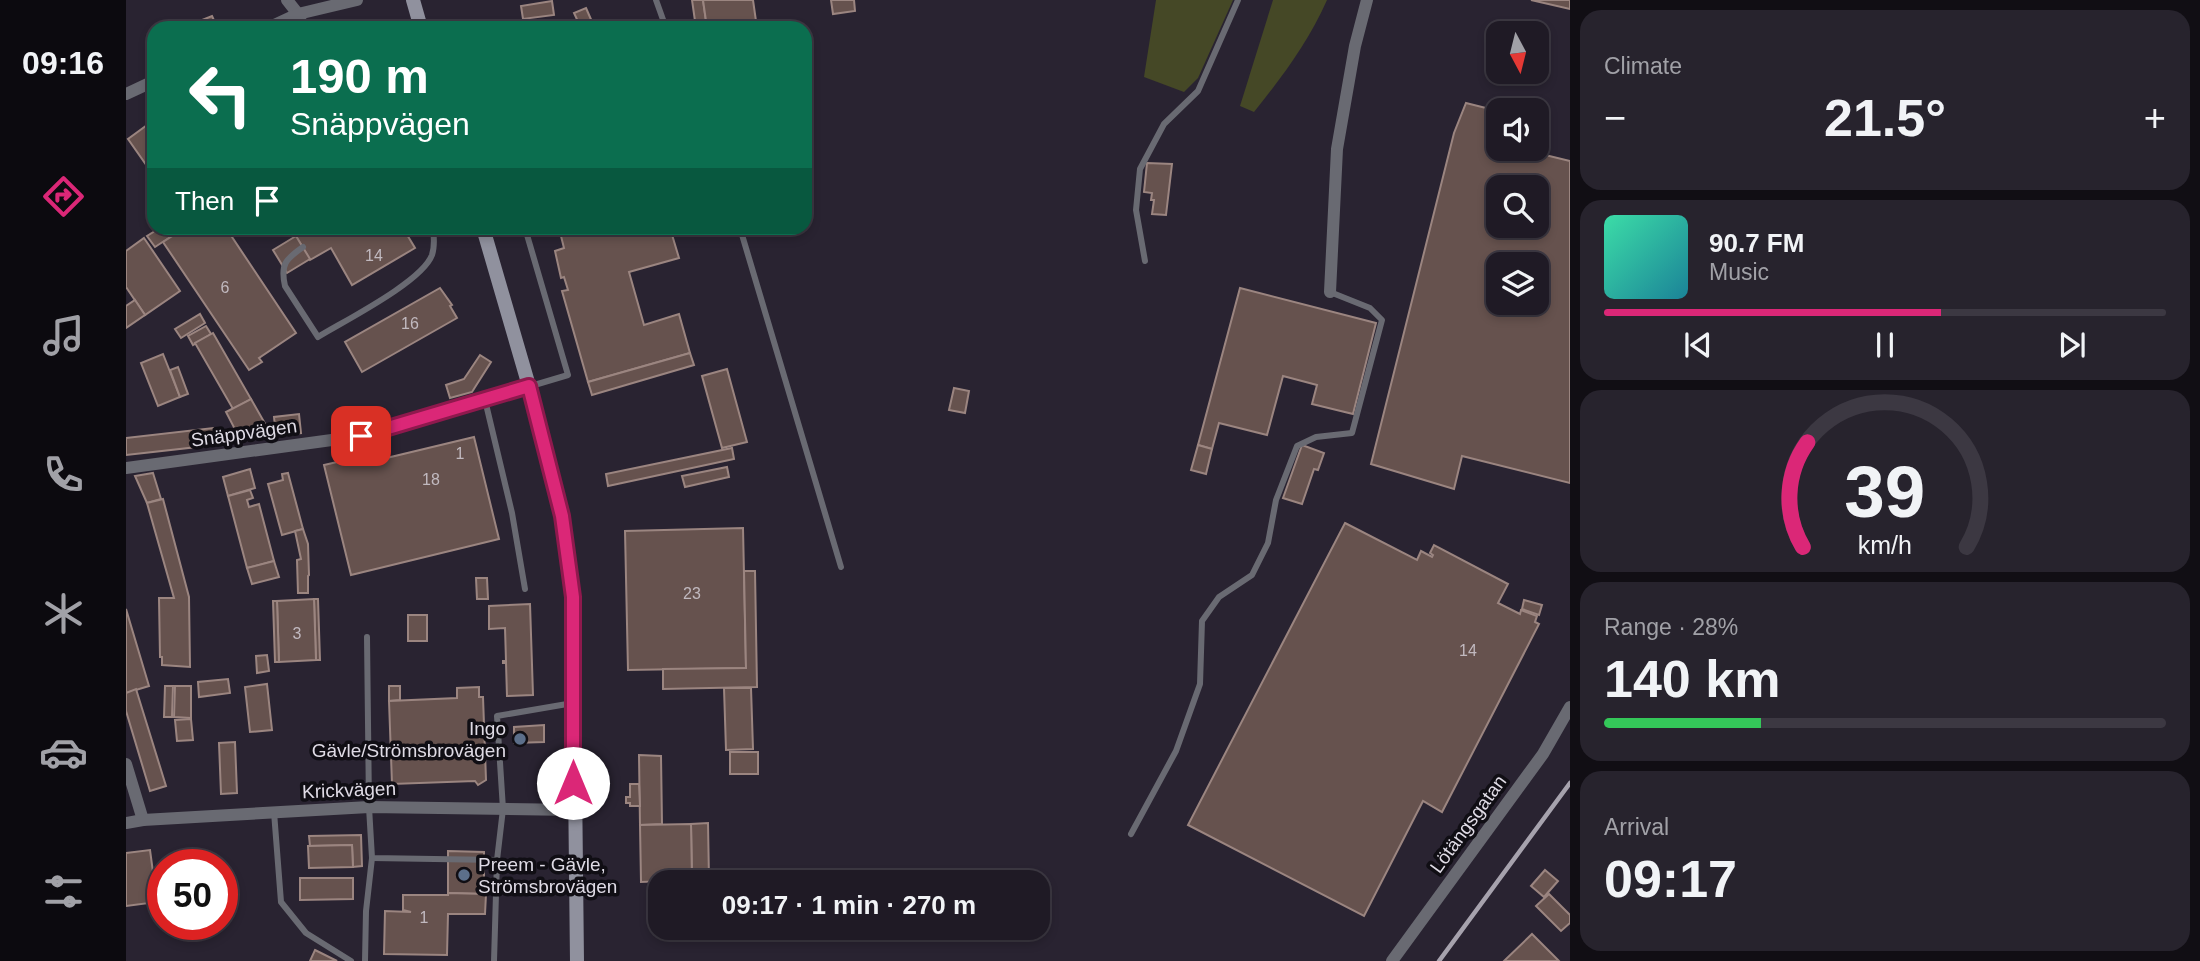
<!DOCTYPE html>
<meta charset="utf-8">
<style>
body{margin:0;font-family:Arial,sans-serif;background:#27232d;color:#f1f3f6;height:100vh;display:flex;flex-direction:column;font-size:26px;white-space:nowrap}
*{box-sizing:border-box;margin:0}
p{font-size:23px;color:#a1a1a7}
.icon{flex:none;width:38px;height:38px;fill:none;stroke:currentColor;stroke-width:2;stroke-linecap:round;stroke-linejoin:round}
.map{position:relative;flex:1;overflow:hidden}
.panel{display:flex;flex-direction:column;gap:10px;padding:10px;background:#110e14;width:630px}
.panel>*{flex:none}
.guide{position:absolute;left:21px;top:21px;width:665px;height:214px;border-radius:21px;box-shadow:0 4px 10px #0003,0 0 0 2px #3c3842;background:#0b6e4f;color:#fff;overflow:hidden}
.needle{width:46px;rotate:173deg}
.fabs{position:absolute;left:1360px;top:21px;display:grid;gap:14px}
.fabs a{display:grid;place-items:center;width:63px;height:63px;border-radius:14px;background:#1f1a25;box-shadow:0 4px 10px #0003,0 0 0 2px #3c3842;font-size:35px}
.speed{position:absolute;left:21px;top:849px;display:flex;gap:14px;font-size:35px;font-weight:700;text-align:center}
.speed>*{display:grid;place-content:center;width:91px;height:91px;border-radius:50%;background:#1f1a25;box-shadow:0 4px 10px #0003,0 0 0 2px #3c3842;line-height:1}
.speed .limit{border:10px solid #d22;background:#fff;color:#111}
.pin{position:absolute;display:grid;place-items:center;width:60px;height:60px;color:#fff;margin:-30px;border-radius:14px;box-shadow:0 4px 10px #0006}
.me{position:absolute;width:77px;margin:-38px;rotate:0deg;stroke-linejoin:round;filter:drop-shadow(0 0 5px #0008)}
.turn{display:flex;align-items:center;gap:24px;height:147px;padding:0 28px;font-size:32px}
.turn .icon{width:91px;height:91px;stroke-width:2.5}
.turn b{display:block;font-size:49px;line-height:60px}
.then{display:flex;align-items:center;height:66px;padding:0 28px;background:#0003;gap:14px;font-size:26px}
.big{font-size:52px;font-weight:700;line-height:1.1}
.panel .widget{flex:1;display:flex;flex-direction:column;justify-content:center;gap:10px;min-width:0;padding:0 24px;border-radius:21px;background:#27232d}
.panel .dial{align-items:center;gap:0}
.dial svg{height:182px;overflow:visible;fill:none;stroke:#3c3842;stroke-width:7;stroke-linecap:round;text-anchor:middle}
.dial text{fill:#f1f3f6;stroke:none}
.song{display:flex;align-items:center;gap:21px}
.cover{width:84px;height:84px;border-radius:10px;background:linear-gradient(135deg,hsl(160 70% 55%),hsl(190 70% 35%))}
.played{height:7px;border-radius:4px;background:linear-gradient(90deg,#db2777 60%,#3c3842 60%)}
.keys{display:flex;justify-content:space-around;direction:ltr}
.heat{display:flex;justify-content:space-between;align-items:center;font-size:38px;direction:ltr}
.charge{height:10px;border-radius:5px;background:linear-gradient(90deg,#34c759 28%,#3c3842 0)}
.trip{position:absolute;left:522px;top:870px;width:402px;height:70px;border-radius:21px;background:#1f1a25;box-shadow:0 4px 10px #0003,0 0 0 2px #3c3842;font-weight:700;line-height:70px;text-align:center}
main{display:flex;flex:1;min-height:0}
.dock{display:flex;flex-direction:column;width:126px;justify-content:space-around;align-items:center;background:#0c0a0f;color:#a1a1a7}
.dock .icon{width:49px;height:49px}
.dock .selected{color:#db2777}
.dock b{font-size:32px;color:#f1f3f6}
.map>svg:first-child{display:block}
</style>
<main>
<nav class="dock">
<b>09:16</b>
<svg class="icon selected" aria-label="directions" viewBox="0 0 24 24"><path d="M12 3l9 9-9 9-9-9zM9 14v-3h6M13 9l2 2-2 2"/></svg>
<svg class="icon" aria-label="music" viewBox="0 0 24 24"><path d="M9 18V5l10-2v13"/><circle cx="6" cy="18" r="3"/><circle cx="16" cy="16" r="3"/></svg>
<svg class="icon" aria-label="phone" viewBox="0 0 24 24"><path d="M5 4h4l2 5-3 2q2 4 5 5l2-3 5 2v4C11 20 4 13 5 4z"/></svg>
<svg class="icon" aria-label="climate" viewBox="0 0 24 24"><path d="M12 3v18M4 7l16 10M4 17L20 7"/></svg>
<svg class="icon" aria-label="car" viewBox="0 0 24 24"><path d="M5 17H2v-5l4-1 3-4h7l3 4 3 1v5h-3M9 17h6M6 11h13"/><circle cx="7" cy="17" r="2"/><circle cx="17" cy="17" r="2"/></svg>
<svg class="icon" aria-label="filters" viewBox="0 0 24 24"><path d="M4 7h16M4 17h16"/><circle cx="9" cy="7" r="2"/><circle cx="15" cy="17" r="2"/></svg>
</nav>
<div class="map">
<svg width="1444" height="961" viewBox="0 0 1444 961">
<rect width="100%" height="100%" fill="#292331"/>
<!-- green -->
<g fill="#454826">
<path d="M1030 0H1107L1072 78 1058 92 1018 77Z"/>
<path d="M1147 0H1201C1183 41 1156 77 1128 112L1114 106Z"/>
</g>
<!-- building -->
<g fill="#66524e" stroke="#9b8580" stroke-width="2" fill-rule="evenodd">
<path d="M566 0H577L581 28H570Z"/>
<path d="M577 0H627L631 28H581Z"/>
<path d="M705 0H728L729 11 707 14Z"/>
<path d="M1405 0H1444V9Z"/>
<path d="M426 1 428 15 397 19 395 6Z"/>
<path d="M460 8 467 24 455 28 448 13Z"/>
<path d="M86 16 91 27 56 28Z"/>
<path d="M1340 103 1372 111V149H1410V121L1419 123 1411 153 1444 161V483L1336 456 1328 489 1245 464 1328 133ZM1372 187H1410V226H1372ZM1372 264H1410V303H1372Z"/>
<path d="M28 120V176L2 139Z"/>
<path d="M1021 163 1046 164 1040 215 1026 214 1028 200H1025L1026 193 1018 192Z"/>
<path d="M34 228H50L52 232 29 247 21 236Z"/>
<path d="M59 228H100L170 333 133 358 136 362 123 370 37 242Z"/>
<path d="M165 228H277L289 248 226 285 205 248 184 260Z"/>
<path d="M433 228H544L553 258 503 272 518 325 553 314 564 353 462 382 436 291 442 290 438 277 435 278 429 251 438 248Z"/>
<path d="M170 236 184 259 161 273 147 250Z"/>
<path d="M18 238 54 291 19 315 0 287V251Z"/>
<path d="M314 288 326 305 324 306 331 318 236 372 219 342Z"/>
<path d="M1114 288 1250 323 1227 414 1186 404 1191 385 1157 376 1141 435 1093 423 1086 449 1072 445Z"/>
<path d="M9 300 19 315 0 328V306Z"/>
<path d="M74 314 79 323 55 338 49 329Z"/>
<path d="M80 326 85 334 67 345 62 336Z"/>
<path d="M87 333 125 399 107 409 69 343Z"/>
<path d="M564 353 568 365 466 395 462 382Z"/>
<path d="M37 354 54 397 32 406 15 363Z"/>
<path d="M354 355 365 362 346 392 324 398 320 385 338 379Z"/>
<path d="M52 367 62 394 54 397 44 370Z"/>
<path d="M601 369 621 442 596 448 576 376Z"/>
<path d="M828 388 843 391 839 413 823 410Z"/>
<path d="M125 399 141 427 115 441 100 412Z"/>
<path d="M173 414 175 433 150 436 148 417Z"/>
<path d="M87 428 89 445 0 455V438Z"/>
<path d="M348 437 373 539 225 575 198 465 246 454 248 461Z"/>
<path d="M1072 445 1086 449 1080 474 1065 470Z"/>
<path d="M1176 445 1198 453 1192 470 1188 469 1176 504 1157 498Z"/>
<path d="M606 448 608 459 482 486 480 474Z"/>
<path d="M601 467 603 477 559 487 556 476Z"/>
<path d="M124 469 129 488 102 496 97 477Z"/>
<path d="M27 473 35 499 21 503 9 476Z"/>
<path d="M162 473 177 529 156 535 142 484 157 480 156 474Z"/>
<path d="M124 490 127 498 121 500 123 507 133 504 148 561 121 568 102 496Z"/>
<path d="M37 499 63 597 64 667 36 665V657H34L33 598H48L21 503Z"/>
<path d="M1219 523 1291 560 1295 551 1306 557 1307 555 1304 553 1308 545 1382 584 1372 603 1394 614 1395 610 1411 616 1409 622 1413 624 1316 812 1297 801 1238 916 1062 825Z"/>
<path d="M617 528 620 668 502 670 499 531Z"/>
<path d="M177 529 182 544 183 575 182 576V593H172L171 560 175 559 169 531Z"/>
<path d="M148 561 153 577 126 584 121 568Z"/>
<path d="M618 571H629L631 687 537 689V669L620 668Z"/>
<path d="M350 578H361L362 599H351Z"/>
<path d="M188 599H192L194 660H190Z"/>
<path d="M188 599 190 660 153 662 151 601Z"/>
<path d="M1398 600 1416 605 1413 615 1396 609Z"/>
<path d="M147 601H151L153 662H149Z"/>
<path d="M404 604 407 695 381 696 380 663H377V661H380L379 628 363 629V606Z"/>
<path d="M0 609 23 686 0 693Z"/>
<rect x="282" y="615" width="19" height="26"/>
<path d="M141 655 143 671 131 673 130 656Z"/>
<path d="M102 679 104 693 73 697 72 682Z"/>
<path d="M141 684 146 730 124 732 119 687Z"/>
<path d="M39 686H47L46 717H38Z"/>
<path d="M49 686H65V718L48 717Z"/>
<path d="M263 686H274V700L263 701Z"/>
<path d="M353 687V697H357L360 780 352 785 349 781 266 784 263 701 331 698V688Z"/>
<path d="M598 688H625L627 749 600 750Z"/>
<path d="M10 689 40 786 24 791 0 711V693Z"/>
<path d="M65 719 67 740 51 741 49 720Z"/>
<path d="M418 725V742L388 743V727Z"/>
<path d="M109 742 111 793 95 794 93 743Z"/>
<rect x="604" y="752" width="28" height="22"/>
<path d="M513 755 535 756 536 824 514 825Z"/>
<path d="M504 784H513L514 806H504V803H500V797H504Z"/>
<path d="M582 823 583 880H566L565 824Z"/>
<path d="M565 824 566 880 515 882 514 825Z"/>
<path d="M235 835 236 866 227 867 226 845 184 846 183 836Z"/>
<path d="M226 845 227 867 183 868 182 846Z"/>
<path d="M24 850 31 902 0 906V853Z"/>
<path d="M322 851 358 852V894L322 893Z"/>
<path d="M1419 870 1432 881 1418 897 1405 886Z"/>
<path d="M174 878H227V899L174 900Z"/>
<path d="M322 893 360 894 359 914H322L321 955 258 954 259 911 285 912 277 910V895H322Z"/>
<path d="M1423 894 1444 915V923L1435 931 1410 906Z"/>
<path d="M1406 934 1433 961H1378Z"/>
<path d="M189 950 211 961H184Z"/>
</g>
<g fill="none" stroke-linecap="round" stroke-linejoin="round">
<!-- lane -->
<g stroke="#696a72" stroke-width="6">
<path d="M530 0 540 28"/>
<path d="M172 14 185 28"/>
<path d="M399 228 442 375 405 386"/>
<path d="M614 228 715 567"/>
<path d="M177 247C160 259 154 264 159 286L192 337C218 321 296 282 306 255 309 246 308 236 307 228"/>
<path d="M1019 261 1010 210 1014 169 1038 124 1072 91 1112 0"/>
<path d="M359 400 386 513 399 589"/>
<path d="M241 637 243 807 246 858 371 860"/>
<path d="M148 812 155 902 180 933 225 961"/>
<path d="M1005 834 1050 751 1074 684 1076 621 1093 597 1126 575 1142 543 1150 500 1171 446 1190 437 1226 433 1256 320 1244 308 1204 292"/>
<path d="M239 961 240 911 246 858"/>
<path d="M368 961 371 860 377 809 371 716 447 703"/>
</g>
<!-- street -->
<g stroke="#696a72" stroke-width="12">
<path d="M161 0 172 14"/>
<path d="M142 28 172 14 231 0"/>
<path d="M0 94 28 81"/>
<path d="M1204 292 1211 149 1229 46 1241 0"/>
<path d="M0 468 235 436 403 386"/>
<path d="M0 764 17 820"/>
<path d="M0 823 17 820 243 807 448 810"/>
<path d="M1266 961 1417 754 1444 707"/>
</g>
<!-- secondary -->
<g stroke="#90919e" stroke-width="14">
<path d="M287 0 295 28"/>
<path d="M357 228 403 386 436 516 447 597 451 961"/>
</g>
<!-- rail -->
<path stroke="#a6a2ad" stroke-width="4.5" d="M1313 961 1444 783"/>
</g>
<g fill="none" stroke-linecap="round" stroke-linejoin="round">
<!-- route casing -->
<g stroke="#8e194d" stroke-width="18">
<path id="route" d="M235 436 403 386 436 516 447 597V783"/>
</g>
<!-- route -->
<use href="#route" stroke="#db2777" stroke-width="12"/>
</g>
<!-- markers -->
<g fill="#5c6f8a" stroke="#100e14" stroke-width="2.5">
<circle cx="394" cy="739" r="7"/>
<circle cx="338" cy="875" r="7"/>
</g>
<g text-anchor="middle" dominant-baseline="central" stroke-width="7" stroke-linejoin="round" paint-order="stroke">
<!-- number labels -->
<g font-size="16" fill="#c1b9bf">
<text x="248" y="255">14</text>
<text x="99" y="287">6</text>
<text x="284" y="323">16</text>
<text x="334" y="453">1</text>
<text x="305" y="479">18</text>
<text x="566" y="593">23</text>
<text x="171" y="633">3</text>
<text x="1342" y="650">14</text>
<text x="298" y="917">1</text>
</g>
<!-- street labels -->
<g font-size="19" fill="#dfdbe5" stroke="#100e14">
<text transform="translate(118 433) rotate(-8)">Snäppvägen</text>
<text transform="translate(223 790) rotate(-2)">Krickvägen</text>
<text transform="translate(1342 824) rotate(-54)">Lötängsgatan</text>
</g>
<!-- poi labels -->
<g font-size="19" fill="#dfdbe5" stroke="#100e14" text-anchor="end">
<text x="380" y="728">Ingo<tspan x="380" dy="22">Gävle/Strömsbrovägen</tspan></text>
<text x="352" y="864" text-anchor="start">Preem - Gävle,<tspan x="352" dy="22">Strömsbrovägen</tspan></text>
</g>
</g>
</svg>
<div class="fabs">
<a><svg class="needle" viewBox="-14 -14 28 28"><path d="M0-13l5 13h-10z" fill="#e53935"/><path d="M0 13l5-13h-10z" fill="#a1a1a7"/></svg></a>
<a><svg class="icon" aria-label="sound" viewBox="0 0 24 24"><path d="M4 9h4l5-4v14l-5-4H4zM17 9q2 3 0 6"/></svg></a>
<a><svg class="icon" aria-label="search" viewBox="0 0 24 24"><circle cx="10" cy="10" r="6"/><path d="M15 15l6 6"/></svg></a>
<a><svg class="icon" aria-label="layers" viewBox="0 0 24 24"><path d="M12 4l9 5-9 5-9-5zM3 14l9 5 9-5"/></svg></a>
</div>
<div class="speed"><div class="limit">50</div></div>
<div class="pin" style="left:235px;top:436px;background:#d93025"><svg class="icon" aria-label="arrive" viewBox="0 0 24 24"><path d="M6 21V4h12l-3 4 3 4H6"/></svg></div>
<svg class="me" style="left:447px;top:783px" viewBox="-20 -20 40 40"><circle r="19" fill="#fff"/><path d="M0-13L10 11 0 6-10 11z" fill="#db2777"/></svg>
<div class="trip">09:17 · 1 min · 270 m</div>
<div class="guide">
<div class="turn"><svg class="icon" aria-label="left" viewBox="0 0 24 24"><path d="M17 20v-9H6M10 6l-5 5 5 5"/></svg><div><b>190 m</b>Snäppvägen</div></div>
<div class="then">Then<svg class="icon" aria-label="arrive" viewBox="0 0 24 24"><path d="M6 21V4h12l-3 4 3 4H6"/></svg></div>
</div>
</div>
<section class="panel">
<div class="widget"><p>Climate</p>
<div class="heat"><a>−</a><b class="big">21.5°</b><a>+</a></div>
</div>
<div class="widget">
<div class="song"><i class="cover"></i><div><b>90.7 FM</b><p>Music</p></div></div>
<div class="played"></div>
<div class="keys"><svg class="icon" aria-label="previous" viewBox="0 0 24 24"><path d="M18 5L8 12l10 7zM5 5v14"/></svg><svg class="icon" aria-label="pause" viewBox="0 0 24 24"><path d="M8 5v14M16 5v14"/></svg><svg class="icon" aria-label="next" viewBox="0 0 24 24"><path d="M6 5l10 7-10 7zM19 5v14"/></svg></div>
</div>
<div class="widget dial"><svg viewBox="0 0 100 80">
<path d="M14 69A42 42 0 1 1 86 69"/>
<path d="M14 69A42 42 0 0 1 16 23" stroke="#db2777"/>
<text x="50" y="56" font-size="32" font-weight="700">39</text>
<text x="50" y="72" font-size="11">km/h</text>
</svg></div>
<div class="widget"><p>Range · 28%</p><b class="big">140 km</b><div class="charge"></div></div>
<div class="widget"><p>Arrival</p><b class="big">09:17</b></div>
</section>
</main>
